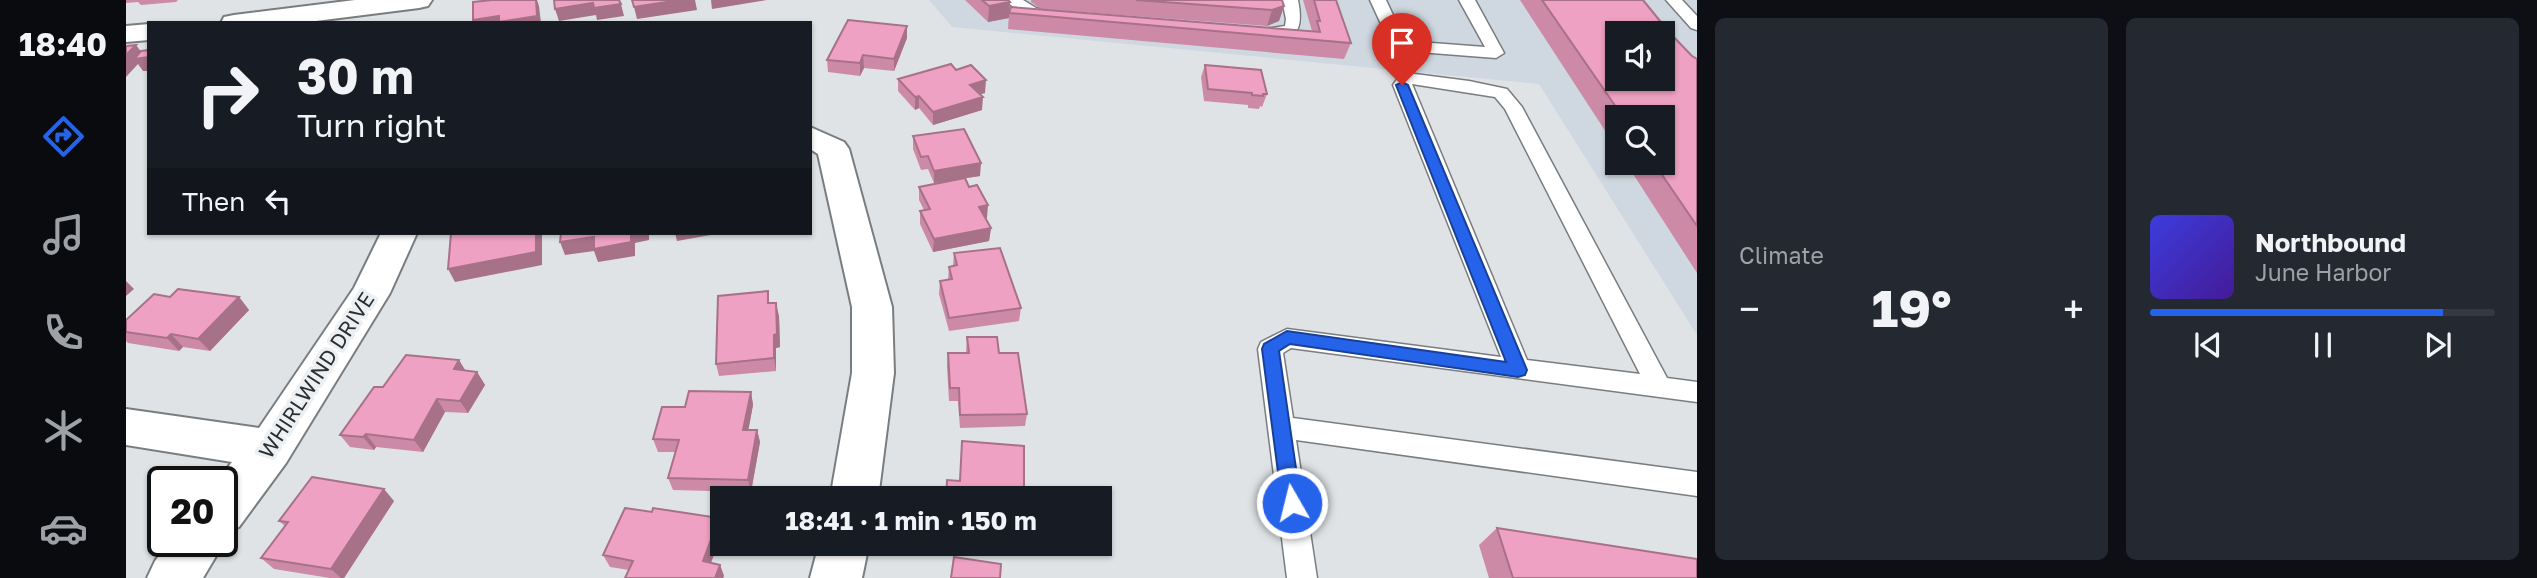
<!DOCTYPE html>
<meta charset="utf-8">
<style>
body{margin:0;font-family:"Golos Text",sans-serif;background:#242831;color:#f1f3f6;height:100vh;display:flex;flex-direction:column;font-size:26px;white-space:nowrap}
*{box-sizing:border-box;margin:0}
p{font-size:23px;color:#9ea1a6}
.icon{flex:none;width:38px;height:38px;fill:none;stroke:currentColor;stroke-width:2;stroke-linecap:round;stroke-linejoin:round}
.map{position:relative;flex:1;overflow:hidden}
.details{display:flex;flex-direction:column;gap:18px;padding:18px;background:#0d0f14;width:840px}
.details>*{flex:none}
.banner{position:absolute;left:21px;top:21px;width:665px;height:214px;border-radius:0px;box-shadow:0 2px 5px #0004;background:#171b24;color:#f1f3f6;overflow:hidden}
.fabs{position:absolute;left:1479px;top:21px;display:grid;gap:14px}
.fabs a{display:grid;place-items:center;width:70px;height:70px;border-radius:0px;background:#171b24;box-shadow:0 2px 5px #0004;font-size:35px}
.speed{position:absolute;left:21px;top:466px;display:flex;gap:14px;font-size:35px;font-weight:700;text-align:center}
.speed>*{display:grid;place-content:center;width:91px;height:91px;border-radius:50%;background:#171b24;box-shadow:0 2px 5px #0004;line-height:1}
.speed .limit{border:4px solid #111;border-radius:10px;background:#fff;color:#111}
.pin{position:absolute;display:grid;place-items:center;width:60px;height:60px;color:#fff;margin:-72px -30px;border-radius:50% 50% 50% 0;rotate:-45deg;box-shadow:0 0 7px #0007}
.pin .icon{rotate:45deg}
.me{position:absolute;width:77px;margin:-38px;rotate:352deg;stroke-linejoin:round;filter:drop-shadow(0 0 5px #0008)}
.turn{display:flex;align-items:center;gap:24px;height:147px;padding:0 35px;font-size:32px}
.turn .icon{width:91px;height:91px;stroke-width:2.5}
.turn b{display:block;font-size:49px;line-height:60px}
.then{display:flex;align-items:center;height:66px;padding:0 35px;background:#0003;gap:14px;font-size:26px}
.big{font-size:52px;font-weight:700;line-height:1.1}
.details .card{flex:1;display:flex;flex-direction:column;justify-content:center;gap:10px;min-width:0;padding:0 24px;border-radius:10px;background:#242831}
.song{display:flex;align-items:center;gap:21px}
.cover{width:84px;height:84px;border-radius:10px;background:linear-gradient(135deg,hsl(240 70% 55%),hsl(260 70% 35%))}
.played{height:7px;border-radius:4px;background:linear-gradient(90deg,#2563eb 85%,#363941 85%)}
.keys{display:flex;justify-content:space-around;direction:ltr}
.heat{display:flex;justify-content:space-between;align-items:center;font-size:38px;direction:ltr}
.details .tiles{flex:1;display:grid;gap:18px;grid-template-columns:repeat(2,1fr)}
.trip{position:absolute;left:584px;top:486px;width:402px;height:70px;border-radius:0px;background:#171b24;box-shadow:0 2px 5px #0004;font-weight:700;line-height:70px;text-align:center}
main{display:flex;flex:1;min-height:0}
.menu{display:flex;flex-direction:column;width:126px;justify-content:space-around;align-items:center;background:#090b0e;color:#9ea1a6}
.menu .icon{width:49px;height:49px}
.menu .on{color:#2563eb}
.menu b{font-size:32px;color:#f1f3f6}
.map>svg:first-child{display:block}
</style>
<main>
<nav class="menu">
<b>18:40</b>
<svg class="icon on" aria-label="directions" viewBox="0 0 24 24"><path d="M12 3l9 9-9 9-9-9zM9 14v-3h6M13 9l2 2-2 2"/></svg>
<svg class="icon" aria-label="music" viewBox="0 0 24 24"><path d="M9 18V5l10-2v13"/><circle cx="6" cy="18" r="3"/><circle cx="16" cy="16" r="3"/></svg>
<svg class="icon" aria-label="phone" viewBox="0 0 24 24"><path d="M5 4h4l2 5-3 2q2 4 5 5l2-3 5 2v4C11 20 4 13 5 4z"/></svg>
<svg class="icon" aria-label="climate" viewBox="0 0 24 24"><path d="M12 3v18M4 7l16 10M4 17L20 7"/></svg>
<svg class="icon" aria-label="car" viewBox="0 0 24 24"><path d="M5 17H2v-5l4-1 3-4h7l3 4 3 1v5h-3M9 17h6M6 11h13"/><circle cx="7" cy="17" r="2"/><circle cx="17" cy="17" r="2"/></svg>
</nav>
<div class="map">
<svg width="1571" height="578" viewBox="0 0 1571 578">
<rect width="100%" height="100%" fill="#dfe3e6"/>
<!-- built -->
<path fill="#cfd8e0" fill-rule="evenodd" d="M803 0H1571V335L1413 84 826 27ZM1491 33H1536V79H1491ZM1491 117H1536V163H1491Z"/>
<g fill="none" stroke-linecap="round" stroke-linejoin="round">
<!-- service casing -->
<g stroke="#7a7d7f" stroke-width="3">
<g id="service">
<path d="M878 0H897L910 8 931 13 933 16 925 21 899 15Z"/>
<path d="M1156 0H1172C1179 35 1167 45 1131 36L1129 33 1131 30 1159 26 1160 19Z"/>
<path d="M1244 0H1260L1279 41 1359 47 1333 0H1349L1378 53 1370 58 1267 50Z"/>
<path d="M1540 0H1556L1571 16V30L1565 28Z"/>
<path d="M1281 73 1343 81 1381 89 1396 107 1541 378 1571 382V402L1165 348 1157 353 1167 418 1571 472V496L1170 440 1191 578H1161L1132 349 1135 342 1161 329 1375 357 1267 85 1275 74ZM1286 84 1369 97 1379 109 1514 374 1401 360Z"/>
</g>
</g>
<!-- minor casing -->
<g stroke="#7a7d7f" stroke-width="4">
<g id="minor">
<path d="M229 0H306L302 6 293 8 174 23H95L98 17 108 15Z"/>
<path d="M23 24V40L0 42V26Z"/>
<path d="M684 127 718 142 723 149 766 307 768 373 752 499H704L726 373V307L692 154 684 149Z"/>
<path d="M255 233H291L264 293 160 463 113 527 96 534V481H91L106 462 0 445V409L133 428 228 288Z"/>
<path d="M96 536 99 541 77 578H21L29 561 44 541H96Z"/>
<path d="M693 544H743L736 578H684Z"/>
</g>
</g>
<!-- service -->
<use href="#service" fill="#fff" fill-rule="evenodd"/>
<!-- minor -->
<use href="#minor" fill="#fff" fill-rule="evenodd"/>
</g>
<!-- wall -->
<g fill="#cd8aa7">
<path d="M0 0H52L50 2 15 5 12 2 0 3Z"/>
<path d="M839 0H882L884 2 883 18 862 22Z"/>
<path d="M905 0H1156L1158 6 1153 21 1141 26 915 9 905 2Z"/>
<path d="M1177 0H1210L1225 43 1218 59 882 29 883 13 1186 31Z"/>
<path d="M1394 0H1517L1543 32 1566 56 1571 59V273L1500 163H1536V117H1491V149Z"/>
<path d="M781 26V38L768 71 738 68 734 76 702 72 701 60Z"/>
<path d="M1079 65 1141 94 1136 107 1134 106 1133 109 1122 108V105L1078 101 1075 77Z"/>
<path d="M772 79 859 93 854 94 856 110 807 125 793 108 789 110 772 91Z"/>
<path d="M787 136 854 176 808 183 802 169 795 170 787 149Z"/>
<path d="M793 187 861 218 859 219 865 228 863 241 807 252 794 224V211L798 210 793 200Z"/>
<path d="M828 253 895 308 893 321 823 331 813 294 814 281 822 280 823 267 827 266Z"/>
<path d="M44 297H113L123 310 84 351 57 347 53 351 2 343 0 341V320Z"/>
<path d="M644 303 653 316 654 347 650 348V371L593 376 590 364Z"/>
<path d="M841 337 873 353 901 414 899 426 834 428 832 401H823L821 366 822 353H840Z"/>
<path d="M333 360 339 371 351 372 359 385 342 413 319 412 297 452 250 447 248 450 224 447 214 435 257 387Z"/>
<path d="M625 392 627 405 622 430H631L634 442 625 492 547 490 542 478 549 452H532L527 439Z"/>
<path d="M268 501 218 578H204L148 569 135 558 159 526 153 521Z"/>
<path d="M1371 528 1571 578H1363L1353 545Z"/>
<path d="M597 530 585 563 594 565 598 576 597 578H499L503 570 484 567 477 555Z"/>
<path d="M818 544H897L895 552Z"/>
</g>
<!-- shaded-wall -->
<g fill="#a77188">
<path d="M410 0H411L413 6 415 23H348L347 20 373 16Z"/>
<path d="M554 0H569L571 10 511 19 508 7Z"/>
<path d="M585 0H641L586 9Z"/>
<path d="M884 2 883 18 862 22 863 6Z"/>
<path d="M467 3 495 4 498 16 471 20 470 15 433 21 429 9Z"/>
<path d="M1158 6 1153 21 1141 26 1146 10Z"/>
<path d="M781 26V38L768 71V59Z"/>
<path d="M10 45 19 57H23V71H17L12 64 0 77V55Z"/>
<path d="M737 55 738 68 734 76V63Z"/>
<path d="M860 80 859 93 844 97V85Z"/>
<path d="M793 96V108L789 110V97Z"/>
<path d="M857 97 856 110 807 125V112Z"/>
<path d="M855 163 854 176 808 183V171Z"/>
<path d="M862 205 861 218 852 220 853 207Z"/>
<path d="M865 228 863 241 807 252 808 239Z"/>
<path d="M410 233H415L416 235V265L329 282 322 269Z"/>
<path d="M505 233H523V240L509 243V256L472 262 468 251 439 255 434 242Z"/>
<path d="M549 233H596L551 241Z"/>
<path d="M0 281 8 289 0 296Z"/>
<path d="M113 297 123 310 84 351 72 339Z"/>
<path d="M650 303 653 316 654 347 650 348V371L648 358V335Z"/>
<path d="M45 334 57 347 53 351 41 338Z"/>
<path d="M333 360 341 373 328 369Z"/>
<path d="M351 372 359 385 342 413 334 401Z"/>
<path d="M625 392 627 405 620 443 617 430Z"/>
<path d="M311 399 319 412 297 452 288 440Z"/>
<path d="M631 430 634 442 625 492 622 480Z"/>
<path d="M240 434 250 447 248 450 237 437Z"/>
<path d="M258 489 268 501 218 578H215L205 569Z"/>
<path d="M593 518 597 530 581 573 577 561Z"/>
<path d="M594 565 598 576 597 578H589Z"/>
</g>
<!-- building -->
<g fill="#eea1c2" stroke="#a77188" stroke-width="2" fill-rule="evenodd">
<path d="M366 0H410L411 16 373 22V16L347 20V2Z"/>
<path d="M428 0H493L495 4 468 8 467 3 429 9Z"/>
<path d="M506 0H554L508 7Z"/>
<path d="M856 0H882L884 2 863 6Z"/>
<path d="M1010 0H1156L1158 6 1146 10Z"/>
<path d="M1188 0H1210L1225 43 883 13 885 7 1194 32 1191 21H1194Z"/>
<path d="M1416 0H1517L1543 32 1566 56 1571 59V226L1528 163H1536V117H1497ZM1491 33H1536V79H1491Z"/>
<path d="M722 20 781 26 768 59 737 55 734 63 701 60Z"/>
<path d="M10 45 0 55V46Z"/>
<path d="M23 50V57L8 59 15 51Z"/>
<path d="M825 64 830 70 845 65 860 80 844 85 857 97 807 112 793 96 789 97 772 79Z"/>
<path d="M1079 65 1135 70 1141 94H1137V96L1126 95V93L1082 89Z"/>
<path d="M838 129 855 163 808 171 802 156 795 157 787 136Z"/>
<path d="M839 178 843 187 851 185 862 205 853 207 865 228 808 239 794 211 804 209 793 187Z"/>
<path d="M325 233H410V252L322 269Z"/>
<path d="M435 233H505V242L468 249V237L434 242Z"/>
<path d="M874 248 895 308 823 318 814 281 826 279 823 267 831 265 828 253Z"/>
<path d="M52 289 113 297 72 339 45 334 41 338 0 332V320L28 294 44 297Z"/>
<path d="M642 291V303H650L651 334 648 335V358L590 364 592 296Z"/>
<path d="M841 337H871L873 353H892L901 414 834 415 833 388H824L822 353H843Z"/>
<path d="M280 355 333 360 328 369 351 372 334 401 311 399 288 440 240 434 237 437 214 435 248 387H257Z"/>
<path d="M563 391 625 392 617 430H631L622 480 542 478 553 440 527 439 536 407H559Z"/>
<path d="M836 441 898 446V499H820L821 480 834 481Z"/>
<path d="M186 477 258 489 205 569 135 558 162 522 153 521Z"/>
<path d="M499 508 526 512 527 508 593 518 577 561 594 565 589 578H499L507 561 477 555Z"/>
<path d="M1371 528 1571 559V578H1387Z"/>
<path d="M828 557 875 564 874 578H825Z"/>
</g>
<!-- route -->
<path fill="#2563eb" stroke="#184099" stroke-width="2" d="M1276 82 1282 85 1401 370 1399 375 1392 377 1164 344 1153 351 1175 503 1172 509 1166 511 1159 509 1156 503 1136 349 1138 344 1161 331 1380 362 1270 85Z"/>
<g text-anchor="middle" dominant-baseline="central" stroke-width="7" stroke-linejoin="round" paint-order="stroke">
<!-- street labels -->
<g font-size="21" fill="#2d2e2f" stroke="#ecf0f3">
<text transform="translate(190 375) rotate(-57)">WHIRLWIND DRIVE</text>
</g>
</g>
</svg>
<div class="fabs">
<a><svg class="icon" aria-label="sound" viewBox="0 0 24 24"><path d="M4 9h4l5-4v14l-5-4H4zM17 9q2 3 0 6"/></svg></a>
<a><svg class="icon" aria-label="search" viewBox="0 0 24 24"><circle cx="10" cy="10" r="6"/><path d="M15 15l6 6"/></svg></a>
</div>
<div class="speed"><div class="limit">20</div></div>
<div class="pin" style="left:1276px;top:85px;background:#d93025"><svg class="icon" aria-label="arrive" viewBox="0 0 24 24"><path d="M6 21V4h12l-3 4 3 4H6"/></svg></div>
<svg class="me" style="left:1166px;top:503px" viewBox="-20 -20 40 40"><circle r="17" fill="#2563eb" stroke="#fff" stroke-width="3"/><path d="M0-11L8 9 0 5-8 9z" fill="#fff"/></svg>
<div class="trip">18:41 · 1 min · 150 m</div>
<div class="banner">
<div class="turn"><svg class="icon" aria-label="right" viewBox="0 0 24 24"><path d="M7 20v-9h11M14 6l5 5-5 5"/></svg><div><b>30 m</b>Turn right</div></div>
<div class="then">Then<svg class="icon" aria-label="left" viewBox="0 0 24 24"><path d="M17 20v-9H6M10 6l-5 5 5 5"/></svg></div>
</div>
</div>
<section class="details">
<div class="tiles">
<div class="card"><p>Climate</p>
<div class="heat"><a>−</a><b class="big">19°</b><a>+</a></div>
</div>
<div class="card">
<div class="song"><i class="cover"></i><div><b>Northbound</b><p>June Harbor</p></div></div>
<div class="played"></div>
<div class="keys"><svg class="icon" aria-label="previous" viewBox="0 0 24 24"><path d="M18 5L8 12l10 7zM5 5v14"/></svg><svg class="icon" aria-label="pause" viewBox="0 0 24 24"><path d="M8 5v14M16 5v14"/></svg><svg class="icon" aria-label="next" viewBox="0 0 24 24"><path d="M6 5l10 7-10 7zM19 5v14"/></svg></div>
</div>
</div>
</section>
</main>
